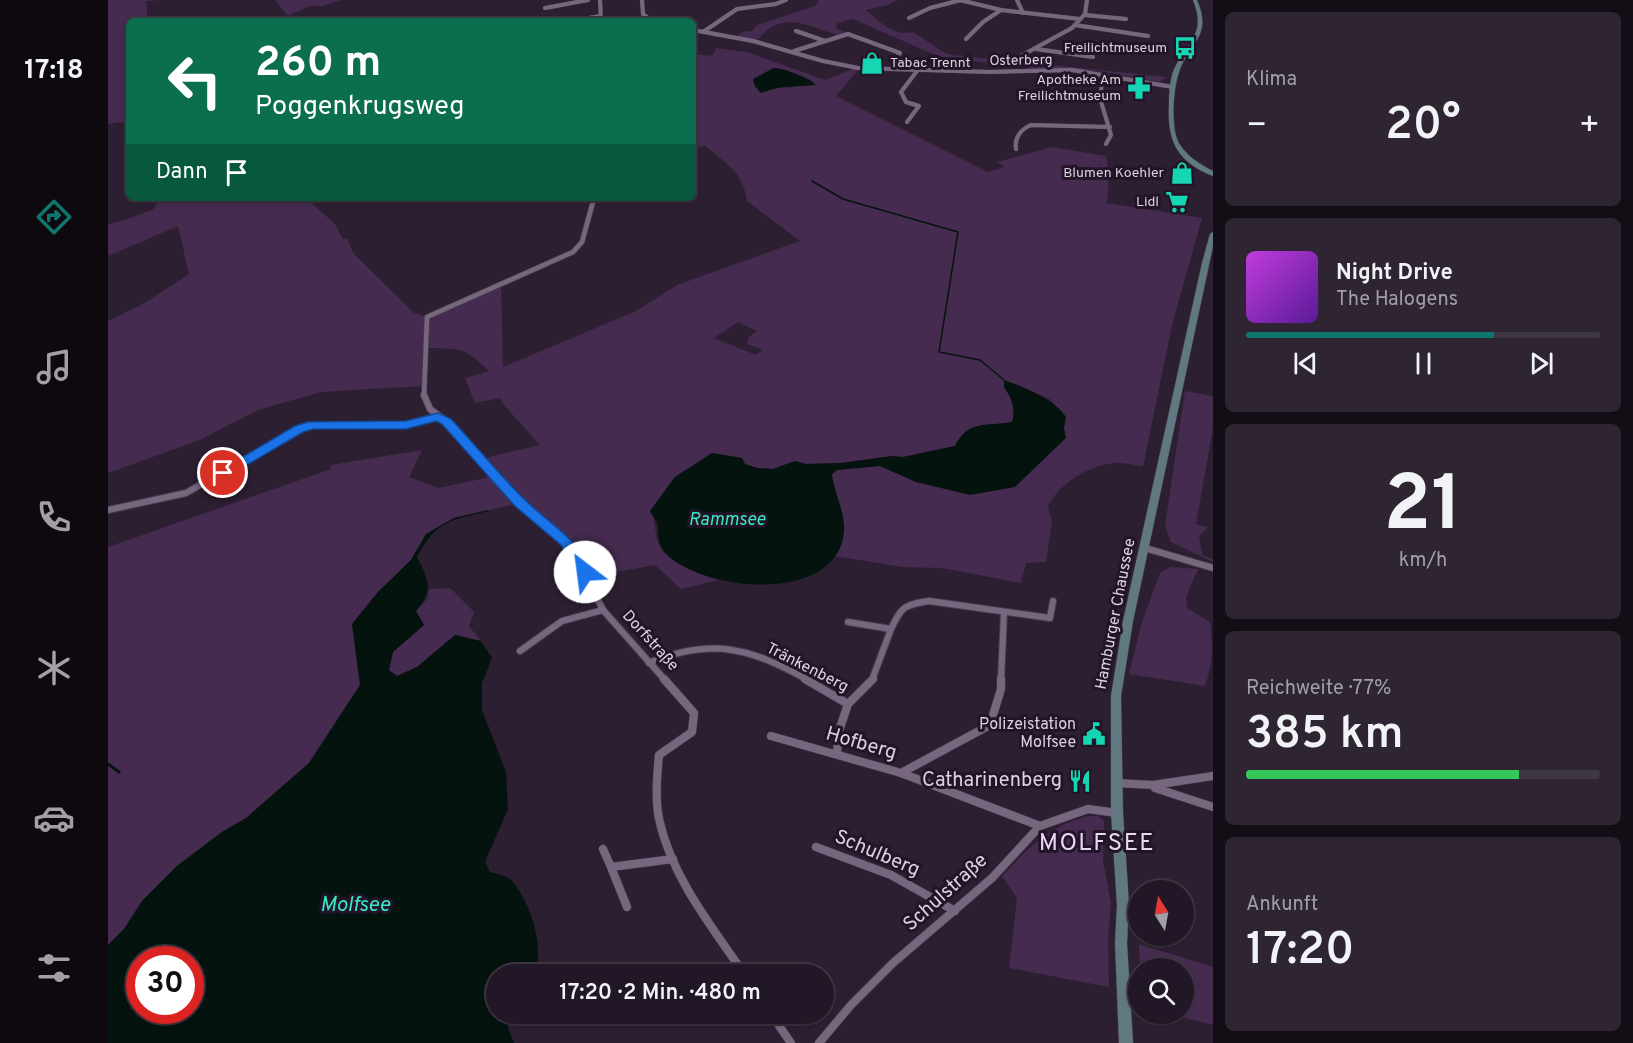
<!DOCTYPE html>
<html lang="de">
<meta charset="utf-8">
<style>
body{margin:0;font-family:Overpass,sans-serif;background:#2e2432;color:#f1f3f6;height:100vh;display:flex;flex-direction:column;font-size:22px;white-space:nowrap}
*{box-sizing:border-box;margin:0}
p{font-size:20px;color:#a29fa7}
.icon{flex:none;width:33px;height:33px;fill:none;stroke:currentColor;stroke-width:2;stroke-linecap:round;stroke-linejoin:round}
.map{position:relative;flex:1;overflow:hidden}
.panel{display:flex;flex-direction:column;gap:12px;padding:12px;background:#130d15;width:420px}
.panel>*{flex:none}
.top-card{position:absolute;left:18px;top:18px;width:570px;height:183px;border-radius:9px;box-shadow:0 2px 4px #0004,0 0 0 2px #3f3643;background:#0b6e4f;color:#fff;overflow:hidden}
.needle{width:39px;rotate:349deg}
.fabs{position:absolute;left:1020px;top:880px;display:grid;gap:12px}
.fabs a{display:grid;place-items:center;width:66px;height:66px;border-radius:50%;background:#221726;box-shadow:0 2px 4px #0004,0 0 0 2px #3f3643;font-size:30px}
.speed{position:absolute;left:18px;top:946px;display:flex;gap:12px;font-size:30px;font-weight:700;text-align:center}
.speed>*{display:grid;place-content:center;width:78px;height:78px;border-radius:50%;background:#221726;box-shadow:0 2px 4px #0004,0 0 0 2px #3f3643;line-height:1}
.speed .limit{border:9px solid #d22;background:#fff;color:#111}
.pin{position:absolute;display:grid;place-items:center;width:51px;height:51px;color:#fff;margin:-26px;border:3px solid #fff;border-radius:50%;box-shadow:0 2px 6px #0007}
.me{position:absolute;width:66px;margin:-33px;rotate:330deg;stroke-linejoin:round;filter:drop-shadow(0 0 4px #0008)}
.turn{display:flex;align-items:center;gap:21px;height:126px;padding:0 30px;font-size:27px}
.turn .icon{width:78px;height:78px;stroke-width:2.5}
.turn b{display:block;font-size:42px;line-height:51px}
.then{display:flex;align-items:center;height:57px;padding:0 30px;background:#0003;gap:12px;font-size:22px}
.big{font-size:45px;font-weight:600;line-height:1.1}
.panel .card{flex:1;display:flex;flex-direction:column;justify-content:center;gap:9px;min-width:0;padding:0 21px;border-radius:9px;background:#2e2432}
.panel .dial{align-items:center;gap:0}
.dial b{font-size:78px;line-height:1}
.song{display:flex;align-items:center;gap:18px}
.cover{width:72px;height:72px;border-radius:9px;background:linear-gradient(135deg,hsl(290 70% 55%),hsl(270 70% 35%))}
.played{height:6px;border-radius:3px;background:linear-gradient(90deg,#0f766e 70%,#3f3643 70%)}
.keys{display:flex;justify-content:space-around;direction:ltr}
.heat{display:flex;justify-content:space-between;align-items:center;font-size:33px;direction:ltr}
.charge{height:9px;border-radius:4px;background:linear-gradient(90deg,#34c759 77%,#3f3643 0)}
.trip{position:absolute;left:378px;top:964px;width:348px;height:60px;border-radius:30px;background:#221726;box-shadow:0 2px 4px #0004,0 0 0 2px #3f3643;font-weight:600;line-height:60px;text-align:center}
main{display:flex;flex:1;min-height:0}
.dock{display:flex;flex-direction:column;width:108px;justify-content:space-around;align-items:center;background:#0e090f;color:#a29fa7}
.dock .icon{width:42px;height:42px}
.dock .current{color:#0f766e}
.dock b{font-size:27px;color:#f1f3f6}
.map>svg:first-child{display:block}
</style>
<main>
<nav class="dock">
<b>17:18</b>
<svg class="icon current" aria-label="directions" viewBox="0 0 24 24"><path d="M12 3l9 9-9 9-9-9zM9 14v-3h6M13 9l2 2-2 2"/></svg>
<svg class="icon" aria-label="music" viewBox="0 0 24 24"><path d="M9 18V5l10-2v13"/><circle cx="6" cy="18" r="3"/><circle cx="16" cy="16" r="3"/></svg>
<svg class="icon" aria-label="phone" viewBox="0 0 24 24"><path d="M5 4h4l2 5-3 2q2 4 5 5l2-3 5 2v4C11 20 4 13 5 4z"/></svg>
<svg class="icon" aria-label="climate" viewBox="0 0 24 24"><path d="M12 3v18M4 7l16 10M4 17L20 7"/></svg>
<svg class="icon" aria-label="car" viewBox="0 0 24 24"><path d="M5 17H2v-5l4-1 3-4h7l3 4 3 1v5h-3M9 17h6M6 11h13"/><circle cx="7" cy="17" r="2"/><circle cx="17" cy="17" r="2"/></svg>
<svg class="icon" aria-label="filters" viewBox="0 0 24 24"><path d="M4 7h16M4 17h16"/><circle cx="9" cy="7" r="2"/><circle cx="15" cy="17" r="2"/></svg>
</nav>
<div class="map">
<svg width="1105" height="1043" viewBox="0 0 1105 1043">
<rect width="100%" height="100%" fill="#2d1f32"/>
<!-- green -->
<g fill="#452b4f" fill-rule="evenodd">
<path d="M0 0H53L38 1 40 21H21V59L18 75H21V121L0 124Z"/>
<path d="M167 0H234L214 6H201L180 16Z"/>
<path d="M711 0H789L780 5 758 10C772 22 786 37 805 32L837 53 844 55 1059 77 1051 82 997 72 964 69H925L904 64 845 60 825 54 745 19 729 23 728 28 740 34 732 36C700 26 673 8 648 42L627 38 634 32 644 31 649 25 707 6Z"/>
<path d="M608 48 639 52 717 80 745 69H751L728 96 880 172 897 167 889 162 944 147 998 156 1001 175 999 203 1094 218 1064 325 1035 467C1026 465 1015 462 1006 463 980 466 952 483 940 506L944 521 938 562 918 563 913 583 834 568 794 567 727 556C730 549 734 541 735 534 739 514 726 493 724 474L729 470 772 466 808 482 947 447 957 438 943 400 908 384 896 387C904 399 908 408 904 422 878 427 860 419 847 446L794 457 784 456 733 463 698 464 687 461 665 469 649 468 637 464 634 458 604 453 567 477 542 511C549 524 546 526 549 539 554 560 592 575 611 580L573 589 547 565 482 577 467 553 412 503 346 518 318 534 303 560 270 592 244 624 252 685 201 763 138 818 114 832 69 866 34 901 16 929 0 945V547L223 469V465L314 450 301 477 330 488 387 476 373 459 432 445 396 405 392 398 367 403 357 378 381 371C355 346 352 349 317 348L315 386 213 392 150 410 92 440 0 473V321L35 304 81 274 70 226 0 256V224L20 219 46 209 51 198H198L227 224 235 239H239L246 254 306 313 319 317 393 283 395 367 528 311 569 285 692 241 639 201C635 172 618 163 597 146L585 147V54L604 56ZM666 68C679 68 691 77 704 80L682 88 672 86 653 93 647 86 645 79ZM630 322 649 331 641 337 639 344 655 350 648 355 606 338Z"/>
<path d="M1077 391 1105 396V428L1088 524 1100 527 1091 536 1094 555 1105 559V562L1063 542 1057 526Z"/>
<path d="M1062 567 1090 569 1078 597 1079 608 1102 622C1105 647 1105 663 1097 686L1021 674 1033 625 1052 573Z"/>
<path d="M342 588 366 612 361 626 373 641 347 635 309 667 289 676 281 670 285 652 316 625 308 611 320 598 321 589Z"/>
<path d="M981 816H990L996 821 995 860 1003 904 1000 939 1001 987 901 968 909 898 894 876C920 848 943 825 981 816Z"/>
<path d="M1031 944 1105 967V1025L1062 1014H1076V969H1032Z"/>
</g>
<!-- water -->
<g fill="#05130f" fill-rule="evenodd">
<path d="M666 68C675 68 702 78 708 85 688 87 671 85 653 93L647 86 645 79Z"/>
<path d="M896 380C916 387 948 400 958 417L956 428 958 438 907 487 862 495 808 482 772 466 729 470 724 474C726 494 737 511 736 532 729 605 595 592 557 553 548 544 552 534 549 523 548 520 544 515 542 511L567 477 604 453 634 458 637 464 649 468 665 469 687 461 698 464 733 463 784 456 795 457 847 446C861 419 878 427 904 422 908 408 904 399 896 387Z"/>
<path d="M380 510 381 511C343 520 329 520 309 557 321 581 326 590 308 611L316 625 285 652 281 670 289 676 309 667 347 635 373 641 384 658 374 683V710L398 772 400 809 377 862 382 872C389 874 399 876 404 881 424 905 436 945 427 975H388V1014H408L399 1024 406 1043H0V945L16 929 34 901 69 866 114 832 138 818 201 763 252 685 244 624 270 592 303 560 318 534 346 518ZM32 960H82V1011H32Z"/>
</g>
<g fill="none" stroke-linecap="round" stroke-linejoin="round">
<!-- stream-far1 -->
<path stroke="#05130f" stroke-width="1.5" d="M704 181 735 199 850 232 831 352 872 360 896 380"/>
<!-- stream -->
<path stroke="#05130f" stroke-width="3" d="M0 764 11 772"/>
<!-- street-far3 casing -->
<g stroke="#483d4d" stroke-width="4.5">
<g id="street-far3">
<path d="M492 0 493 21"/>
<path d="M534 0 535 14 544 21"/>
<path d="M852 0 893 10 972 19"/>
<path d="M909 0 915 13"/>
<path d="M437 8 480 0"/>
<path d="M977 15 1018 19"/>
<path d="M801 18 822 8 853 0"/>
<path d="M464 21 492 16"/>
<path d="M967 25 1040 36"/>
<path d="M585 30 645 41 715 61 750 68 881 72 964 70 1065 87"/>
<path d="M688 31 717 41"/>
<path d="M595 32 629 9 668 4 678 0"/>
<path d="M858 39 875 22 893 10"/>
<path d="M928 49 985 57"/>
<path d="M686 51 740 34 792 53 790 56"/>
<path d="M909 58 964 28 977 14 979 0"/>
<path d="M995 75 992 98 1003 135 998 144"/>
<path d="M799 122 811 106 798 102 793 92 809 71"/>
<path d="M908 149C906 138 913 129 923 125L1002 127"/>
</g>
</g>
<!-- street-far2 casing -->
<g stroke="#483d4d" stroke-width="6">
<path id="street-far2" d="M316 396 319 317 465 252 474 242 486 198"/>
</g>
<!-- street-far1 casing -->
<g stroke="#483d4d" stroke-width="8">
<g id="street-far1">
<path d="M316 395 322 409 339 422 412 503 458 542 467 553 495 610 557 680"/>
<path d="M0 510 78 493 191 429 205 425H298L330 416"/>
<path d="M1037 548 1105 568"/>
<path d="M740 622 783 629C794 606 796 605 821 601L942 618 945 601"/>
<path d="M412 651 454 621 495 610"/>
<path d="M541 663C604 637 642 648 700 680"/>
<path d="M764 680 783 629"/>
<path d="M893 680 896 612"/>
</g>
</g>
<!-- street casing -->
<g stroke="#483d4d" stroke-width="9">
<g id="street">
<path d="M556 679 586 713 584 732 551 755C549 776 547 798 551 819 564 878 604 927 637 975"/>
<path d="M697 679 740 704"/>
<path d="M663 736 793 773 932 826"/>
<path d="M729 754 731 731 740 704 765 679"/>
<path d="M793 773 882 725 893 689V679"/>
<path d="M1008 783 1045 785 1105 776"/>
<path d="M1047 788 1105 807"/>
<path d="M708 847 783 875 847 911"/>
<path d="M495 849 503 867"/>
<path d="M519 907 503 867 565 859"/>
<path d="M663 1014 683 1043"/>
<path d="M711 1043 743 1005 785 963 884 878 932 826 980 809 1009 813"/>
</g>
</g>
<!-- secondary casing -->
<g stroke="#483d4d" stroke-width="1">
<g id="secondary">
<path d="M1085 0H1089C1105 37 1081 42 1071 72 1065 89 1062 130 1072 145 1080 157 1093 165 1105 171V176C1069 162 1059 141 1061 104 1061 93 1062 81 1065 72 1077 42 1100 36 1085 0Z"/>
<path d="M1105 232V246L1025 621 1013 696 1015 813 1021 905 1019 943 1025 1043H1011L1007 943 1009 905 1003 813V696L1015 621 1094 263 1102 234Z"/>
</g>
</g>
<!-- street-far3 -->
<use href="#street-far3" stroke="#77677e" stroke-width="4"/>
<!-- street-far2 -->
<use href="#street-far2" stroke="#77677e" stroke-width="4.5"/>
<!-- street-far1 -->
<use href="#street-far1" stroke="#77677e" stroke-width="6"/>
<!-- street -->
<use href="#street" stroke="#77677e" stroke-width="8"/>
<!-- secondary -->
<use href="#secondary" fill="#607880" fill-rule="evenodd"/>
</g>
<!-- route -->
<path fill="#1a73e8" stroke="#114b97" stroke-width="1.5" d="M330 413 343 419C367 445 390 473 415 498 444 527 464 532 484 572L482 576H472L453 545 407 506 334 424 328 421 298 429H205L195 432 120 476 115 477 108 473 187 426 200 422 298 421Z"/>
<!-- icons -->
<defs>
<g id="bus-bare" transform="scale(1.8)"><path d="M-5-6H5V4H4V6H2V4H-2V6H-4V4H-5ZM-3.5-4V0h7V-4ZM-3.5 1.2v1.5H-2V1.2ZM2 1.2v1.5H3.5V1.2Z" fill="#15d5b3" stroke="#231528" stroke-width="2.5" paint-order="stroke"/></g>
<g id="shop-bare" transform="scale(1.8)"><path d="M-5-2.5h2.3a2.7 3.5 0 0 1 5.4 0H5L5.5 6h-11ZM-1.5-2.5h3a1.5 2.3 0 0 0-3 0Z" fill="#15d5b3" stroke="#231528" stroke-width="2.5" paint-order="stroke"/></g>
<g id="pharmacy-bare" transform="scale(1.8)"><path d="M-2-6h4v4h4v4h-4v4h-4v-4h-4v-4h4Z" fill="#15d5b3" stroke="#231528" stroke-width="2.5" paint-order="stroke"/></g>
<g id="supermarket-bare" transform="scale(1.8)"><path d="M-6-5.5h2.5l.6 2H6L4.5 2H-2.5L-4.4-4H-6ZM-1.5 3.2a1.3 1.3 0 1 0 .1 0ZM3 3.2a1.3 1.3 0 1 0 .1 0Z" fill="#15d5b3" stroke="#231528" stroke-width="2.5" paint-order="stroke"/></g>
<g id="civic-bare" transform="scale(1.8)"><path d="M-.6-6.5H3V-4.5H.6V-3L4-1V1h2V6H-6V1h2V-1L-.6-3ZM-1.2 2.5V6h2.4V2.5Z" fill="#15d5b3" stroke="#231528" stroke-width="2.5" paint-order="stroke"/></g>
<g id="restaurant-bare" transform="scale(1.8)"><path d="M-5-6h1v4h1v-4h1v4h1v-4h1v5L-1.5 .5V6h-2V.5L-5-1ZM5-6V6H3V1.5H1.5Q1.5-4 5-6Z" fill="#15d5b3" stroke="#231528" stroke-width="2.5" paint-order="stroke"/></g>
</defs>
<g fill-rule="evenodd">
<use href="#bus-bare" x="1077" y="48"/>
<use href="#shop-bare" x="764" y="63"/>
<use href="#pharmacy-bare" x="1031" y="88"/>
<use href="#shop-bare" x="1074" y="173"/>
<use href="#supermarket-bare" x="1069" y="202"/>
<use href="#civic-bare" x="986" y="734"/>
<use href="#restaurant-bare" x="972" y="781"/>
</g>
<g text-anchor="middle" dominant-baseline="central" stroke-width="6" stroke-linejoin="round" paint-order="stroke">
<!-- far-poi labels -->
<g font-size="14" fill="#dbd2df" stroke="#231528" text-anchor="end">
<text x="1059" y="48">Freilichtmuseum</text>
<text x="782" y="63" text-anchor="start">Tabac Trennt</text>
<text x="1013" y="80">Apotheke Am<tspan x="1013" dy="16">Freilichtmuseum</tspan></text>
<text x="1056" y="173">Blumen Koehler</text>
<text x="1051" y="202">Lidl</text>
</g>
<!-- far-street labels -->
<g font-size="14" fill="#dbd2df" stroke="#231528">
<text transform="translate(913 61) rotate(-1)">Osterberg</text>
</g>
<!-- street labels -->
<g font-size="16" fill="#dbd2df" stroke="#231528">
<text transform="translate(1008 614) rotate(-79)">Hamburger Chaussee</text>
<text transform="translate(542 641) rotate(48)">Dorfstraße</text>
<text transform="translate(699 668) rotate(27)">Tränkenberg</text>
</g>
<!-- poi labels -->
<g font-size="16" fill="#dbd2df" stroke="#231528" text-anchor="end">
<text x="968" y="725">Polizeistation<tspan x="968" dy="18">Molfsee</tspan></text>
</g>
<!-- water labels -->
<g font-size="18" font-style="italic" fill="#38e8c5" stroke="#231528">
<text x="619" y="520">Rammsee</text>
</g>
<!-- near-street labels -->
<g font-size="20" fill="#dbd2df" stroke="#231528">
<text transform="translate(753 744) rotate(16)">Hofberg</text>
<text transform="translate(769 854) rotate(23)">Schulberg</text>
<text transform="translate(838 893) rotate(-42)">Schulstraße</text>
</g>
<!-- near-poi labels -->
<g font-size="20" fill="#dbd2df" stroke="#231528" text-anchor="end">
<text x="954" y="781">Catharinenberg</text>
</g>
<!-- near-water labels -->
<g font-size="21" font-style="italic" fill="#38e8c5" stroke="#231528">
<text x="247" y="905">Molfsee</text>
</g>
<!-- near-quarter labels -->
<g font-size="24" letter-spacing="1.5" fill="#ead7f2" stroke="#231528">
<text x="989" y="844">MOLFSEE</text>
</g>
</g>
</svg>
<div class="fabs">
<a><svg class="needle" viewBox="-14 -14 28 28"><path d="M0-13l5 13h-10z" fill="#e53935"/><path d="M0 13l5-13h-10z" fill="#a29fa7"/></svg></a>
<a><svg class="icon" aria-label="search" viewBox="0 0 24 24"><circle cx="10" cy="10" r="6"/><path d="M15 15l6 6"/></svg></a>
</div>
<div class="speed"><div class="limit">30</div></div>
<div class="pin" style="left:115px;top:473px;background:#d93025"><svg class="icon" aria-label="arrive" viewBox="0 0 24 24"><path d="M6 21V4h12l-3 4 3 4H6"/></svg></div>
<svg class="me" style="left:477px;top:572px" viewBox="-20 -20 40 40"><circle r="19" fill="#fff"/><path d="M0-13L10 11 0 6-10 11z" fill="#1a73e8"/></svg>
<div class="trip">17:20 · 2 Min. · 480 m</div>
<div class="top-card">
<div class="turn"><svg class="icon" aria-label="left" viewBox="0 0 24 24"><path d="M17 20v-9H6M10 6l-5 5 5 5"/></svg><div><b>260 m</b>Poggenkrugsweg</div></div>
<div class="then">Dann<svg class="icon" aria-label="arrive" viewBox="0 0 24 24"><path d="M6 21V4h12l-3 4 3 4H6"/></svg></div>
</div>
</div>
<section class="panel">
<div class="card"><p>Klima</p>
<div class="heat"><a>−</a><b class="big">20°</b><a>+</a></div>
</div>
<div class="card">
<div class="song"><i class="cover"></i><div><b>Night Drive</b><p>The Halogens</p></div></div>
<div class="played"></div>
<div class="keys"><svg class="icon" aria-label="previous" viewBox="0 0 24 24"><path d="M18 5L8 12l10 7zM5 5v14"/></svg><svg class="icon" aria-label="pause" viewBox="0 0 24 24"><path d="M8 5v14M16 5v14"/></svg><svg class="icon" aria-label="next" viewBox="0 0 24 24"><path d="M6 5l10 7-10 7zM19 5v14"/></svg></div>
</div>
<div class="card dial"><b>21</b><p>km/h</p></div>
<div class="card"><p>Reichweite · 77%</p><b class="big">385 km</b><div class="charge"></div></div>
<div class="card"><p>Ankunft</p><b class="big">17:20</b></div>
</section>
</main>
